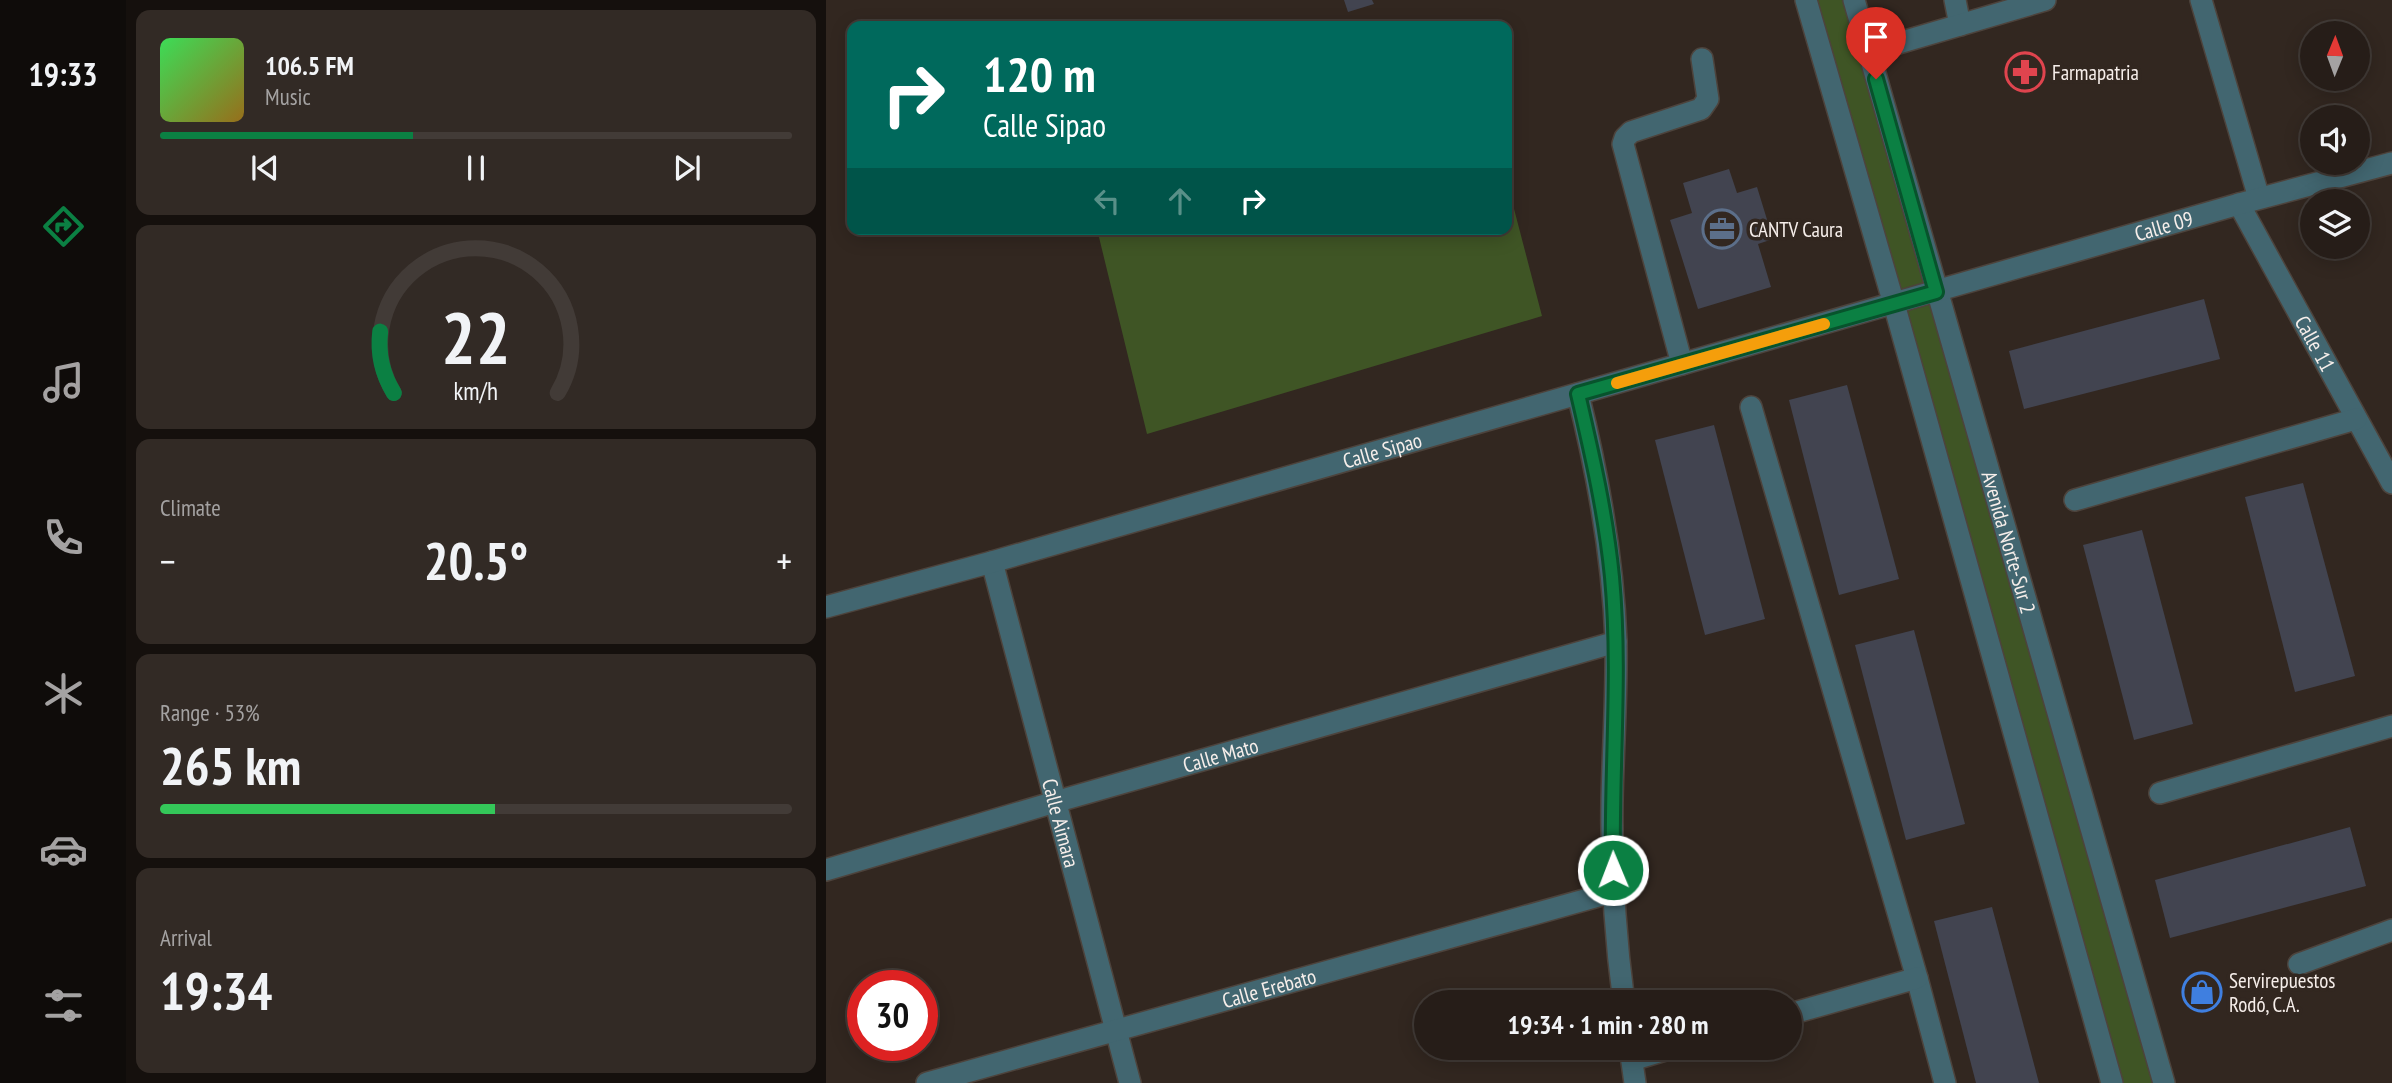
<!DOCTYPE html>
<meta charset="utf-8">
<style>
body{margin:0;font-family:"PT Sans Narrow",sans-serif;background:#322a25;color:#f1f3f6;height:100vh;display:flex;flex-direction:column;font-size:26px;white-space:nowrap}
*{box-sizing:border-box;margin:0}
p{font-size:23px;color:#a4a2a2}
.icon{flex:none;width:38px;height:38px;fill:none;stroke:currentColor;stroke-width:2;stroke-linecap:round;stroke-linejoin:round}
.map{position:relative;flex:1;overflow:hidden}
.panel{display:flex;flex-direction:column;gap:10px;padding:10px;background:#15100d;width:700px}
.panel>*{flex:none}
.hud{position:absolute;left:21px;top:21px;width:665px;height:214px;border-radius:14px;box-shadow:0 4px 18px #0003,0 0 0 2px #423b37;background:#00695c;color:#fff;overflow:hidden}
.needle{width:46px;rotate:1deg}
.tools{position:absolute;left:1474px;top:21px;display:grid;gap:14px}
.tools a{display:grid;place-items:center;width:70px;height:70px;border-radius:50%;background:#261d18;box-shadow:0 4px 18px #0003,0 0 0 2px #423b37;font-size:35px}
.speed{position:absolute;left:21px;top:970px;display:flex;gap:14px;font-size:35px;font-weight:700;text-align:center}
.speed>*{display:grid;place-content:center;width:91px;height:91px;border-radius:50%;background:#261d18;box-shadow:0 4px 18px #0003,0 0 0 2px #423b37;line-height:1}
.speed .limit{border:10px solid #d22;background:#fff;color:#111}
.pin{position:absolute;display:grid;place-items:center;width:60px;height:60px;color:#fff;margin:-72px -30px;border-radius:50% 50% 50% 0;rotate:-45deg;box-shadow:0 0 7px #0007}
.pin .icon{rotate:45deg}
.me{position:absolute;width:77px;margin:-38px;rotate:359deg;stroke-linejoin:round;filter:drop-shadow(0 0 5px #0008)}
.turn{display:flex;align-items:center;gap:24px;height:147px;padding:0 21px;font-size:32px}
.turn .icon{width:91px;height:91px;stroke-width:2.5}
.turn b{display:block;font-size:49px;line-height:60px}
.lanes{display:flex;align-items:center;height:66px;padding:0 21px;background:#0003;justify-content:center;gap:35px;direction:ltr}
.lanes .off{opacity:.35}
.big{font-size:52px;font-weight:800;line-height:1.1}
.panel .tile{flex:1;display:flex;flex-direction:column;justify-content:center;gap:10px;min-width:0;padding:0 24px;border-radius:14px;background:#322a25}
.panel .dial{align-items:center;gap:0}
.dial svg{height:182px;overflow:visible;fill:none;stroke:#423b37;stroke-width:7;stroke-linecap:round;text-anchor:middle}
.dial text{fill:#f1f3f6;stroke:none}
.song{display:flex;align-items:center;gap:21px}
.cover{width:84px;height:84px;border-radius:10px;background:linear-gradient(135deg,hsl(130 70% 55%),hsl(40 70% 35%))}
.played{height:7px;border-radius:4px;background:linear-gradient(90deg,#0b8043 40%,#423b37 40%)}
.keys{display:flex;justify-content:space-around;direction:ltr}
.heat{display:flex;justify-content:space-between;align-items:center;font-size:38px;direction:ltr}
.charge{height:10px;border-radius:5px;background:linear-gradient(90deg,#34c759 53%,#423b37 0)}
.trip{position:absolute;left:588px;top:990px;width:388px;height:70px;border-radius:35px;background:#261d18;box-shadow:0 4px 18px #0003,0 0 0 2px #423b37;font-weight:800;line-height:70px;text-align:center}
main{display:flex;flex:1;min-height:0}
.tab-bar{display:flex;flex-direction:column;width:126px;justify-content:space-around;align-items:center;background:#0f0c0a;color:#a4a2a2}
.tab-bar .icon{width:49px;height:49px}
.tab-bar .current{color:#0b8043}
.tab-bar b{font-size:32px;color:#f1f3f6}
.map>svg:first-child{display:block}
</style>
<main>
<nav class="tab-bar">
<b>19:33</b>
<svg class="icon current" aria-label="directions" viewBox="0 0 24 24"><path d="M12 3l9 9-9 9-9-9zM9 14v-3h6M13 9l2 2-2 2"/></svg>
<svg class="icon" aria-label="music" viewBox="0 0 24 24"><path d="M9 18V5l10-2v13"/><circle cx="6" cy="18" r="3"/><circle cx="16" cy="16" r="3"/></svg>
<svg class="icon" aria-label="phone" viewBox="0 0 24 24"><path d="M5 4h4l2 5-3 2q2 4 5 5l2-3 5 2v4C11 20 4 13 5 4z"/></svg>
<svg class="icon" aria-label="climate" viewBox="0 0 24 24"><path d="M12 3v18M4 7l16 10M4 17L20 7"/></svg>
<svg class="icon" aria-label="car" viewBox="0 0 24 24"><path d="M5 17H2v-5l4-1 3-4h7l3 4 3 1v5h-3M9 17h6M6 11h13"/><circle cx="7" cy="17" r="2"/><circle cx="17" cy="17" r="2"/></svg>
<svg class="icon" aria-label="filters" viewBox="0 0 24 24"><path d="M4 7h16M4 17h16"/><circle cx="9" cy="7" r="2"/><circle cx="15" cy="17" r="2"/></svg>
</nav>
<section class="panel">
<div class="tile">
<div class="song"><i class="cover"></i><div><b>106.5 FM</b><p>Music</p></div></div>
<div class="played"></div>
<div class="keys"><svg class="icon" aria-label="previous" viewBox="0 0 24 24"><path d="M18 5L8 12l10 7zM5 5v14"/></svg><svg class="icon" aria-label="pause" viewBox="0 0 24 24"><path d="M8 5v14M16 5v14"/></svg><svg class="icon" aria-label="next" viewBox="0 0 24 24"><path d="M6 5l10 7-10 7zM19 5v14"/></svg></div>
</div>
<div class="tile dial"><svg viewBox="0 0 100 80">
<path d="M14 69A42 42 0 1 1 86 69"/>
<path d="M14 69A42 42 0 0 1 8 42" stroke="#0b8043"/>
<text x="50" y="56" font-size="32" font-weight="700">22</text>
<text x="50" y="72" font-size="11">km/h</text>
</svg></div>
<div class="tile"><p>Climate</p>
<div class="heat"><a>−</a><b class="big">20.5°</b><a>+</a></div>
</div>
<div class="tile"><p>Range · 53%</p><b class="big">265 km</b><div class="charge"></div></div>
<div class="tile"><p>Arrival</p><b class="big">19:34</b></div>
</section>
<div class="map">
<svg width="1566" height="1083" viewBox="0 0 1566 1083">
<rect width="100%" height="100%" fill="#322720"/>
<!-- green -->
<g fill="#3f5525">
<path d="M980 0H1028L1338 1083H1286Z"/>
<path d="M681 182 716 316 321 434 271 229H681Z"/>
</g>
<!-- building -->
<g fill="#424450">
<path d="M518 0H546L548 4 522 12Z"/>
<path d="M903 169 911 193 931 187 947 239 932 244 945 287 872 309 844 220 866 213 857 183Z"/>
<path d="M1378 299 1394 359 1198 409 1183 351Z"/>
<path d="M1021 385 1073 579 1013 595 963 400Z"/>
<path d="M888 425 939 619 879 635 829 440Z"/>
<path d="M1477 483 1529 676 1469 692 1419 497Z"/>
<path d="M1316 530 1367 724 1308 740 1257 545Z"/>
<path d="M1088 630 1139 824 1080 840 1029 645Z"/>
<path d="M1524 827 1540 886 1344 938 1329 880Z"/>
<path d="M1166 907 1213 1083H1150L1108 921Z"/>
</g>
<g fill="none" stroke-linecap="round" stroke-linejoin="round">
<!-- minor casing -->
<g stroke="#4d433c" stroke-width="24">
<g id="minor">
<path d="M980 0 1068 304 1286 1083"/>
<path id="s1" d="M1028 0 1338 1083"/>
<path d="M1129 0 1134 25"/>
<path d="M1375 0 1433 198"/>
<path d="M1042 52 1219 0"/>
<path id="s2" d="M1413 204 1566 483"/>
<path d="M856 364 797 144 799 138 805 132 875 109 882 99 876 59"/>
<path d="M752 394C772 475 787 557 790 641 791 694 787 748 786 801 785 868 789 936 798 1003"/>
<path d="M925 407 1091 978 1119 1083"/>
<path d="M1249 500 1530 419"/>
<path id="s3" d="M166 562 304 1083"/>
<path id="s4" d="M0 607 166 562 1413 204 1566 163"/>
<path d="M1334 793 1566 726"/>
<path id="s5" d="M0 870 229 802 790 642"/>
<path d="M1473 964 1566 930"/>
<path d="M964 1014 1091 978"/>
<path d="M804 1048 809 1083"/>
<path d="M806 1060 846 1048"/>
<path id="s6" d="M101 1083 787 892"/>
</g>
</g>
<!-- minor -->
<use href="#minor" stroke="#426670" stroke-width="21"/>
</g>
<g fill="none" stroke-linecap="round" stroke-linejoin="round">
<!-- route casing -->
<g stroke="#07532c" stroke-width="18">
<path id="route" d="M787 870C785 772 795 674 786 577 780 515 766 454 752 394L1110 292 1050 79"/>
</g>
<!-- route -->
<use href="#route" stroke="#0b8043" stroke-width="12"/>
<!-- slow -->
<path stroke="#f59e0b" stroke-width="12" d="M791 383 998 324"/>
</g>
<!-- icons -->
<defs>
<g id="pharmacy-ring" transform="scale(2.0125)"><circle r="9.5" fill="#322720" stroke="#e0444e" stroke-width="1.5"/><path d="M-2-6h4v4h4v4h-4v4h-4v-4h-4v-4h4Z" fill="#e0444e"/></g>
<g id="office-ring" transform="scale(2.0125)"><circle r="9.5" fill="#322720" stroke="#5c6f8a" stroke-width="1.5"/><path d="M-6-3h4V-5.5h4V-3h4V5H-6ZM-1-4.5V-3h2v-1.5ZM-6 0V1H6V0Z" fill="#5c6f8a"/></g>
<g id="shop-ring" transform="scale(2.0125)"><circle r="9.5" fill="#322720" stroke="#3f7fe0" stroke-width="1.5"/><path d="M-5-2.5h2.3a2.7 3.5 0 0 1 5.4 0H5L5.5 6h-11ZM-1.5-2.5h3a1.5 2.3 0 0 0-3 0Z" fill="#3f7fe0"/></g>
</defs>
<g fill-rule="evenodd">
<use href="#pharmacy-ring" x="1199" y="72"/>
<use href="#office-ring" x="896" y="229"/>
<use href="#shop-ring" x="1376" y="992"/>
</g>
<g text-anchor="middle" dominant-baseline="central" stroke-width="7" stroke-linejoin="round" paint-order="stroke">
<!-- poi labels -->
<g font-size="21" fill="#f6eeea" stroke="#322720" text-anchor="start">
<text x="1226" y="72">Farmapatria</text>
<text x="923" y="229">CANTV Caura</text>
<text x="1403" y="980">Servirepuestos<tspan x="1403" dy="24">Rodó, C.A.</tspan></text>
</g>
<!-- street labels -->
<g font-size="21" fill="#f6eeea" stroke="#322720">
<text stroke="none"><textPath href="#s4" startOffset="1391">Calle 09</textPath></text>
<text stroke="none"><textPath href="#s2" startOffset="159">Calle 11</textPath></text>
<text stroke="none"><textPath href="#s4" startOffset="578">Calle Sipao</textPath></text>
<text stroke="none"><textPath href="#s1" startOffset="564">Avenida Norte-Sur 2</textPath></text>
<text stroke="none"><textPath href="#s5" startOffset="411">Calle Mato</textPath></text>
<text stroke="none"><textPath href="#s3" startOffset="270">Calle Aimara</textPath></text>
<text stroke="none"><textPath href="#s6" startOffset="355">Calle Erebato</textPath></text>
</g>
</g>
</svg>
<div class="tools">
<a><svg class="needle" viewBox="-14 -14 28 28"><path d="M0-13l5 13h-10z" fill="#e53935"/><path d="M0 13l5-13h-10z" fill="#a4a2a2"/></svg></a>
<a><svg class="icon" aria-label="sound" viewBox="0 0 24 24"><path d="M4 9h4l5-4v14l-5-4H4zM17 9q2 3 0 6"/></svg></a>
<a><svg class="icon" aria-label="layers" viewBox="0 0 24 24"><path d="M12 4l9 5-9 5-9-5zM3 14l9 5 9-5"/></svg></a>
</div>
<div class="speed"><div class="limit">30</div></div>
<div class="pin" style="left:1050px;top:79px;background:#d93025"><svg class="icon" aria-label="arrive" viewBox="0 0 24 24"><path d="M6 21V4h12l-3 4 3 4H6"/></svg></div>
<svg class="me" style="left:787px;top:870px" viewBox="-20 -20 40 40"><circle r="17" fill="#0b8043" stroke="#fff" stroke-width="3"/><path d="M0-11L8 9 0 5-8 9z" fill="#fff"/></svg>
<div class="trip">19:34 · 1 min · 280 m</div>
<div class="hud">
<div class="turn"><svg class="icon" aria-label="right" viewBox="0 0 24 24"><path d="M7 20v-9h11M14 6l5 5-5 5"/></svg><div><b>120 m</b>Calle Sipao</div></div>
<div class="lanes"><svg class="icon off" aria-label="left" viewBox="0 0 24 24"><path d="M17 20v-9H6M10 6l-5 5 5 5"/></svg><svg class="icon off" aria-label="ahead" viewBox="0 0 24 24"><path d="M12 20V5M6 11l6-6 6 6"/></svg><svg class="icon" aria-label="right" viewBox="0 0 24 24"><path d="M7 20v-9h11M14 6l5 5-5 5"/></svg></div>
</div>
</div>
</main>
